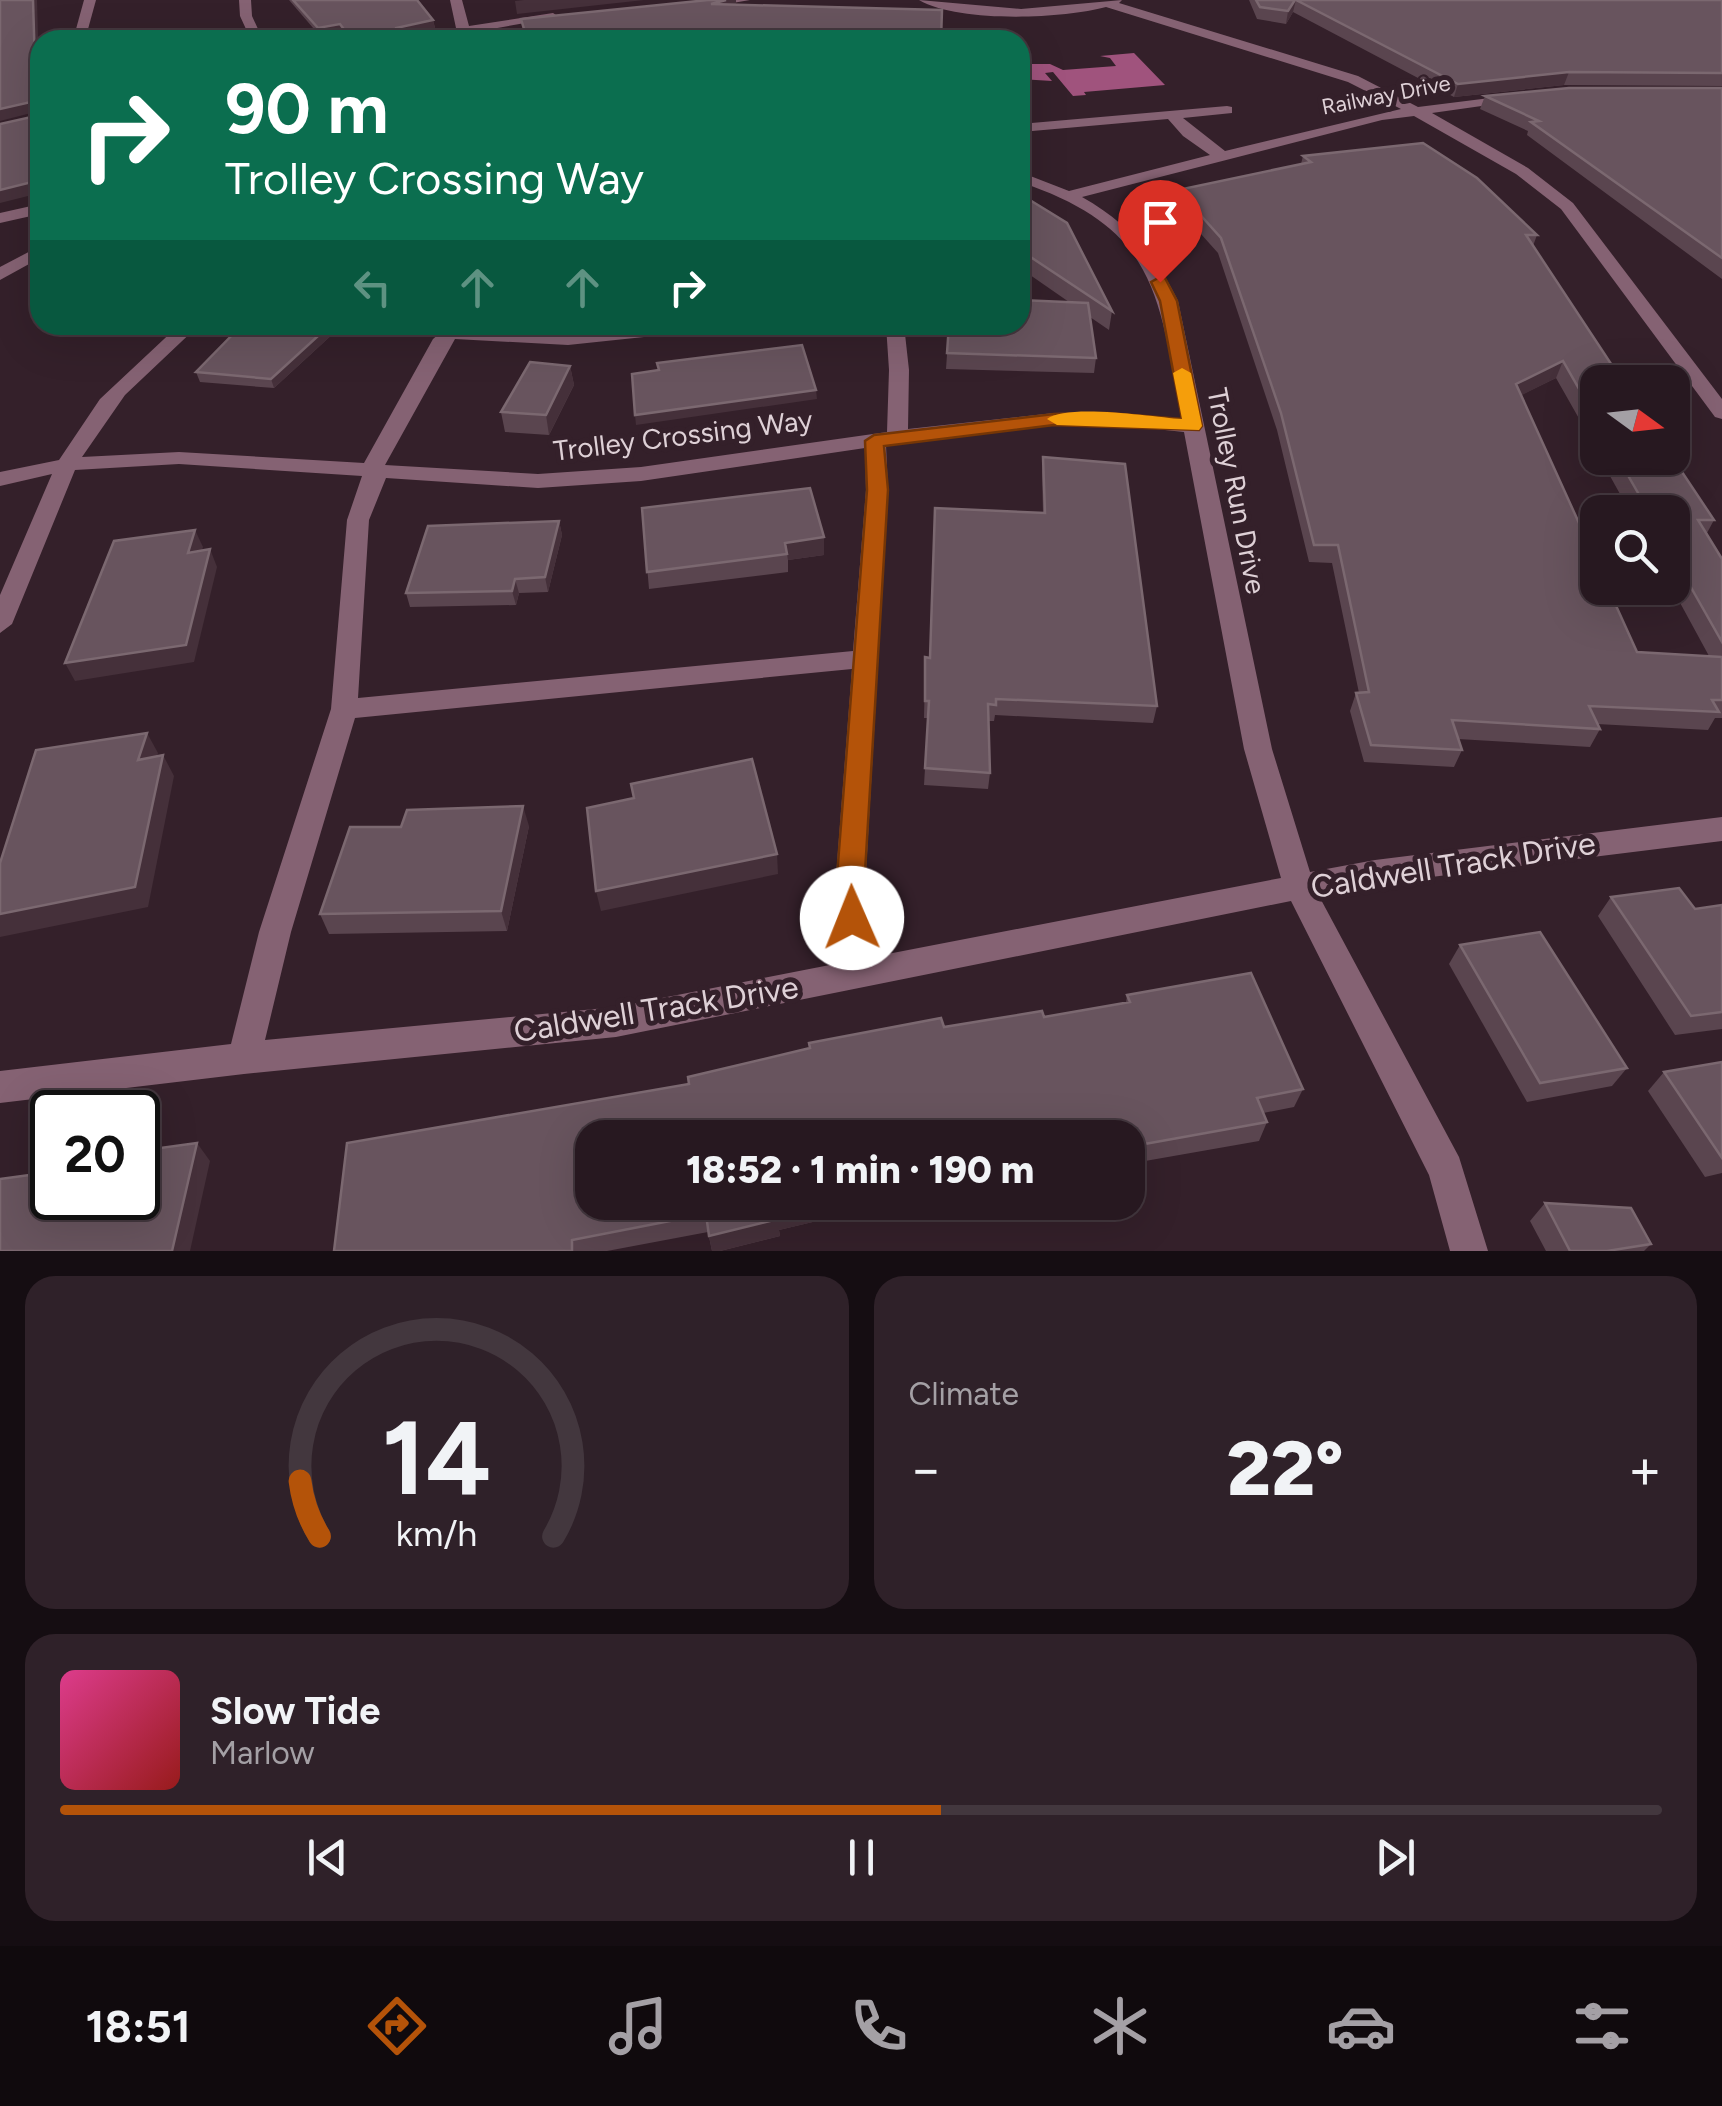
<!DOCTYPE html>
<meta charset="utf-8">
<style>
body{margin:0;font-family:Figtree,sans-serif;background:#2f2129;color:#f1f3f6;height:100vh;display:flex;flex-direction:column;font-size:38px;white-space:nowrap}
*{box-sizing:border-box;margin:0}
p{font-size:32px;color:#a4a0a5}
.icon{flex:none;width:55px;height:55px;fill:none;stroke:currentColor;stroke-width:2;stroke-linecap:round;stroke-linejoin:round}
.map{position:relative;height:1251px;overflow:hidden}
.side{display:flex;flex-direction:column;gap:25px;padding:25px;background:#150d12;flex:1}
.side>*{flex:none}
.guide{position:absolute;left:30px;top:30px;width:1000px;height:305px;border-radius:30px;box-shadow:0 10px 40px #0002,0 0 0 2px #43373e;background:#0b6e4f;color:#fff;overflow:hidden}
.needle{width:65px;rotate:105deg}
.fabs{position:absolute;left:1580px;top:365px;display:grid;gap:20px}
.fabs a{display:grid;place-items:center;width:110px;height:110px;border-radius:20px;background:#271820;box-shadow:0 10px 40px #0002,0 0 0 2px #43373e;font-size:50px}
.speed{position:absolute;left:30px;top:1090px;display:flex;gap:20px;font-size:50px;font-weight:700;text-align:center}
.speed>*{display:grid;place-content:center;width:130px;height:130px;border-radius:50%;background:#271820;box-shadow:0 10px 40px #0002,0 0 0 2px #43373e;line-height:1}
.speed .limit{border:5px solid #111;border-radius:15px;background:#fff;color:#111}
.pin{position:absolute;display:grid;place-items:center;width:85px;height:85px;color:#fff;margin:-102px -42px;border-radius:50% 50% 50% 0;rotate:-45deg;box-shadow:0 0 10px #0007}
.pin .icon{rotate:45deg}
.me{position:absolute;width:110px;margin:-55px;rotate:359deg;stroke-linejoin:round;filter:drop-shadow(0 0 8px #0008)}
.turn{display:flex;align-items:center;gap:35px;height:210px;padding:0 30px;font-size:45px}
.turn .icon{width:130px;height:130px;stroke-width:2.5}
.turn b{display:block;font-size:70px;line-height:85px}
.lanes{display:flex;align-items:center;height:95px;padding:0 30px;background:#0003;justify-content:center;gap:50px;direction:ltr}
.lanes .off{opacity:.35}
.big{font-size:75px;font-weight:800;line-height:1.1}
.side .widget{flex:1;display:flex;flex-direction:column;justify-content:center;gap:15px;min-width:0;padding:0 35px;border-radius:30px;background:#2f2129}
.side .dial{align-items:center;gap:0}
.dial svg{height:260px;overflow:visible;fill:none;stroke:#43373e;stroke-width:7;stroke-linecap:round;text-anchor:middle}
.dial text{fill:#f1f3f6;stroke:none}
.song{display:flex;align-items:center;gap:30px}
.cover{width:120px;height:120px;border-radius:15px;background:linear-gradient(135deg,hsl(330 70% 55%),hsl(0 70% 35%))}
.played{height:10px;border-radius:5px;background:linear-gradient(90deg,#b45309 55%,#43373e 55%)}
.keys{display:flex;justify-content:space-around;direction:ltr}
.heat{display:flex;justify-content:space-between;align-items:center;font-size:55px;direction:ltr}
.side .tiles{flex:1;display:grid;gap:25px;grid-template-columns:1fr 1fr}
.widget:last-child{grid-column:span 2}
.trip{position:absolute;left:575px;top:1120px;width:570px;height:100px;border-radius:30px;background:#271820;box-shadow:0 10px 40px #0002,0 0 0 2px #43373e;font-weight:800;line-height:100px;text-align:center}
.menu{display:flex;height:160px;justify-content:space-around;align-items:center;background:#100a0d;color:#a4a0a5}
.menu .icon{width:70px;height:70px}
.menu .active{color:#b45309}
.menu b{font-size:45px;color:#f1f3f6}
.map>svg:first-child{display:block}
</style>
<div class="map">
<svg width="1722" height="1251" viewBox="0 0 1722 1251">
<rect width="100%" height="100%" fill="#34202a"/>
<!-- water -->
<path fill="#a0537d" d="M1134 53 1165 85 1084 92 1086 95 1073 96 1053 72 1045 73 1052 81 1020 79V64H1050L1063 70 1116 66 1110 58 1100 56Z"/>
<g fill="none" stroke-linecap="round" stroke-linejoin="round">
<!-- minor -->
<g fill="#856273" fill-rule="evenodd">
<path d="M84 0H96L85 40H73Z"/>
<path d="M239 0H251L252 16 263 40H251L240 16Z"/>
<path d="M450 0H462L469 26 553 13 559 17 430 40H399L456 28Z"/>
<path d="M750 0 703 8 697 4 706 0Z"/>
<path d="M919 0 1021 9 1122 0 1119 3 1358 76 1418 107 1522 94V100L1517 101 1432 113 1528 168 1573 203 1722 399V419L1715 417 1561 209 1516 174 1414 116 1382 120 1082 197C1128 223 1155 254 1178 301L1272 749 1310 872 1375 860 1722 817V841L1375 884 1319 896 1459 1157 1488 1251H1450L1429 1175 1291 901 616 1037 244 1074 0 1103V1071L231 1044 259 932 331 709 347 520 362 476 179 464 75 470 12 624 0 633V595L52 474 0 486V472L59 460 100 399 179 325H199L125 395 82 457 179 452 364 463 433 339 450 325 568 333 647 325H710L701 331 568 345 455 339 385 465 538 474 641 467 887 432 889 370 886 325H904L909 370 908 429 1054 413 1108 412 1182 419C1158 293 1157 228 1020 182V172L1069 191 1210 155 1183 136 1168 119 1021 132 1020 124 1227 106 1232 107V113L1183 118 1225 151 1401 109 1348 82 1106 7C1061 19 959 23 919 0ZM1108 424 1184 432 1244 749 1281 878 872 957 865 889 888 490 886 445 1054 425ZM865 448 866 490 853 651 358 698 369 520 386 478 538 488 641 481ZM852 669 835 889 840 963 616 1007 265 1040 291 932 355 718Z"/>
<path d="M40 204V214L0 223V213Z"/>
<path d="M40 246V258L0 280V267Z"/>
</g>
</g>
<!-- wall -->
<g fill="#5a454f">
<path d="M289 0H417L433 20 435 28 410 34 449 38 523 29 521 19 736 5 941 40H348L342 33 320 36Z"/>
<path d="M1249 0H1722V86L1564 85 1454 97 1293 12 1286 24 1257 19Z"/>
<path d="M1722 88V279L1527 135 1528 131 1480 109 1485 96Z"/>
<path d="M1303 156 1537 235 1533 246 1598 382V452L1556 378 1521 395 1637 652 1709 656 1672 588V512H1630L1600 458 1672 457 1714 520 1707 533 1722 559V718H1715L1708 730 1597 724 1600 729 1590 747 1458 739 1462 750 1454 767 1364 762 1350 711 1356 693H1359L1332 563 1309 562 1277 430 1218 253 1175 205 1178 190 1301 164Z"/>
<path d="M1020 194 1112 311 1109 330 1090 317 1096 358 1094 373 946 369 949 325 1069 302 1020 268Z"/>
<path d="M336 331 274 388 200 382 196 372Z"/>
<path d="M570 366 574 385 549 435 505 432 501 412Z"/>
<path d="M1043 457 1157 706 1153 723 995 715 994 721H988L990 773 988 789 924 785 928 718H924L925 674 929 658 1043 513 1042 473Z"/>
<path d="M642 508 824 555 788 560V572L649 589Z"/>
<path d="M559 521 562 535 548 592 519 593 516 605 410 607 406 593Z"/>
<path d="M529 826 507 931 329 934 320 914Z"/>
<path d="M1611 897 1695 909 1722 905V1029L1675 1035 1598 916Z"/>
<path d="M1460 945 1627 1068 1612 1086 1527 1102 1449 964Z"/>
<path d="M1127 995 1303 1089 1294 1107 1263 1113 1267 1122 1259 1141 1128 1164V1138H592L897 1202 779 1230 780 1236 720 1251H712L708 1232 607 1251H334L689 1084 809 1049V1043L1044 1017 1126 1003Z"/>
<path d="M1722 1062V1173L1705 1177 1648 1091 1664 1072Z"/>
<path d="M1545 1203 1651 1244 1644 1251H1546L1530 1221Z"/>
</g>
<!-- shaded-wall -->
<g fill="#45303a">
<path d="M33 0H37L39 76 35 66Z"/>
<path d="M524 0H644L517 14 515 1Z"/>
<path d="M726 0H736V5L711 4Z"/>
<path d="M1296 0 1293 12 1286 24 1288 11Z"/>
<path d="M433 20 435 28 398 36 395 34 396 28Z"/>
<path d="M340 24 342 33 320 36 318 28Z"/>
<path d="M1569 72 1564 85 1454 97 1458 84Z"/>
<path d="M35 101 39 111 0 121V109Z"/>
<path d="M40 180V193L0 203V190Z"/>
<path d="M330 325H334L336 331 274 388 271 379Z"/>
<path d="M1563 361 1556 378 1510 401 1516 384Z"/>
<path d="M570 366 574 385 549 435 546 415Z"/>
<path d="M816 390 817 399 636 425 635 415Z"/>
<path d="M559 521 562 535 548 592 545 577Z"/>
<path d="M195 530 203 547 196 570 188 553Z"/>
<path d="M824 537V555L788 560 785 543Z"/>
<path d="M210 549 217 567 194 662 75 681 65 663Z"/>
<path d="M515 579 519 593 516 605 512 591Z"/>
<path d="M147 733 158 753 149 780 138 760Z"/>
<path d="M163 755 174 776 148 907 0 937V914Z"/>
<path d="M523 806 529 826 507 931 501 911Z"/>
<path d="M777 854 778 874 601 911 596 891Z"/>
<path d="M197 1143 210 1161 190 1251H172Z"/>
<path d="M823 1202H897L779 1230 780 1236 720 1251H712L709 1236 777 1213Z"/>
</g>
<!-- building -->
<g fill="#68545e" stroke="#7b6870" stroke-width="2.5">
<path d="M0 0H33L35 66 40 72V180L0 190V124L36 116 39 104 35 101 0 109Z"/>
<path d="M293 0H417L433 20 396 28 395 34 444 32 449 38 524 29 521 19 708 0H726L711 4 942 10 941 40H352L340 24 318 28Z"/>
<path d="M1256 0H1295L1288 11 1260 7Z"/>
<path d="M1296 0H1722V73L1569 72 1458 84Z"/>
<path d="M1569 88H1722V258L1531 122 1539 121 1485 96Z"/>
<path d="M1423 143 1477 178 1537 235H1526L1623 382H1598V422L1563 361 1516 384 1598 565V588H1608L1637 652 1722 657V700H1712L1719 712 1589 706 1600 729 1452 720 1462 750 1371 745 1356 693 1369 692 1338 545H1314L1281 413 1221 238 1178 190 1311 162 1303 156Z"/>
<path d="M1020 194 1067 223 1112 311 1020 250Z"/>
<path d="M1020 300 1088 303 1096 358 947 353 949 325H1020Z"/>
<path d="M242 325H330L271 379 196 372Z"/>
<path d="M802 345 816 390 635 415 632 374 659 370 657 363Z"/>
<path d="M530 362 570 366 546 415 501 412Z"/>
<path d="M1043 457 1125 464 1157 706 996 699V705L988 704 990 773 925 768 929 701H925V657L930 658 935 508 1045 513Z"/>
<path d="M1672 457 1714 520H1698L1722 559V642L1672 554V512H1649L1618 458Z"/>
<path d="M810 488 824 537 785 543 787 554 647 572 642 508Z"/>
<path d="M559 521 545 577 515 579 512 591 406 593 428 526Z"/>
<path d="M195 530 188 553 210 549 186 645 65 663 114 541Z"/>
<path d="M147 733 138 760 163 755 135 887 0 914V863L36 750Z"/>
<path d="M752 759 777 854 596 891 587 808 634 798 631 784Z"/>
<path d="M523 806 501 911 320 914 350 827H401L407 810Z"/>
<path d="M1679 888 1695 909 1722 905V1012L1691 1016 1611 897Z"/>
<path d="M1540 932 1627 1068 1540 1083 1460 945Z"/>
<path d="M1251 973 1303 1089 1257 1098 1267 1122 1128 1147V1138H1049L1044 1122 965 1138H592V1202H823L777 1213 778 1219 709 1236 706 1214 572 1240V1251H334L347 1143 689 1084 688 1077 810 1048 809 1043 941 1018 944 1027 1042 1011 1044 1017 1130 1002 1127 995Z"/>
<path d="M1722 1062V1158L1664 1072Z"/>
<path d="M197 1143 172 1251H0V1179L52 1172V1198H138V1151Z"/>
<path d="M1545 1203 1631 1208 1651 1244 1607 1251H1570Z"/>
</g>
<!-- route -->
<path fill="#b45309" stroke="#753606" stroke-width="2.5" d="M1160 277 1165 278 1177 301 1202 426 1199 430 1054 425 884 446 888 490 864 889 866 918 862 926 852 930 842 926 836 889 867 490 865 441 874 435 1054 414 1108 413 1182 419 1160 301 1151 282Z"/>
<!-- slow -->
<path fill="#f59e0b" d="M1182 368 1191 373 1202 426 1199 430 1057 425 1047 419C1067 403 1153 417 1182 419L1173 373Z"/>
<g text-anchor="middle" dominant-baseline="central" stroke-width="10" stroke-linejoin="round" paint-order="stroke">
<!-- far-street labels -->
<g font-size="22" fill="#ded0d6" stroke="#34202a">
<text transform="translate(1386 95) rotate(-11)">Railway Drive</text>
</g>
<!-- street labels -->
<g font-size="28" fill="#ded0d6" stroke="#34202a">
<text transform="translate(683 435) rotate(-7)">Trolley Crossing Way</text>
<text transform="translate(1237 491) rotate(79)">Trolley Run Drive</text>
</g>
<!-- near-street labels -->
<g font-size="32" fill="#ded0d6" stroke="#34202a">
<text transform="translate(1453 865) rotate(-9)">Caldwell Track Drive</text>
<text transform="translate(656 1009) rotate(-9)">Caldwell Track Drive</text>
</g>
</g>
</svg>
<div class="fabs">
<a><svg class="needle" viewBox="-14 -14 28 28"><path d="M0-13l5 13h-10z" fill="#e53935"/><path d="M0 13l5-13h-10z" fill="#a4a0a5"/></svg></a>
<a><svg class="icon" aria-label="search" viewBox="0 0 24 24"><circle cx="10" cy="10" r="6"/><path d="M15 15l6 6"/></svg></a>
</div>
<div class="speed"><div class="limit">20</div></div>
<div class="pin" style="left:1160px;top:282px;background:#d93025"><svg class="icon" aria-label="arrive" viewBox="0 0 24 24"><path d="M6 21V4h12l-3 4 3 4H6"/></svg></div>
<svg class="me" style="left:852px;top:918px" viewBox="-20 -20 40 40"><circle r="19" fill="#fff"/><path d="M0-13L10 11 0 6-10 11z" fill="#b45309"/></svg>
<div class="trip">18:52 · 1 min · 190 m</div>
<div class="guide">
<div class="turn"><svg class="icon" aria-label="right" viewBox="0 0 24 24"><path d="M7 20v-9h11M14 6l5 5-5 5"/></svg><div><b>90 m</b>Trolley Crossing Way</div></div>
<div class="lanes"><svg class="icon off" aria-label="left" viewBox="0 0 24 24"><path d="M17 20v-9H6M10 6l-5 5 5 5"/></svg><svg class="icon off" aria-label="ahead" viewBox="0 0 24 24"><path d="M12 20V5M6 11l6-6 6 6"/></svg><svg class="icon off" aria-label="ahead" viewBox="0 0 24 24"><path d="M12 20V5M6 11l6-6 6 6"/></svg><svg class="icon" aria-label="right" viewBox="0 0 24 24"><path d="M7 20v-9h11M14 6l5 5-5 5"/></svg></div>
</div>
</div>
<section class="side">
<div class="tiles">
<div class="widget dial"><svg viewBox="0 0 100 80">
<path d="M14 69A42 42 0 1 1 86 69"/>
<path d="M14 69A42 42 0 0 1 8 52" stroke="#b45309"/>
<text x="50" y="56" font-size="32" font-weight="700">14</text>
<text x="50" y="72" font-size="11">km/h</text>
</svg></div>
<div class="widget"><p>Climate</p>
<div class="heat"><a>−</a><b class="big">22°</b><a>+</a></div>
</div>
<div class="widget">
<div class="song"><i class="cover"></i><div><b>Slow Tide</b><p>Marlow</p></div></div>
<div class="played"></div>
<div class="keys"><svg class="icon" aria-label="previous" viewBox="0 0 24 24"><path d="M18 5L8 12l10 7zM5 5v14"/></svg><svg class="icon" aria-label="pause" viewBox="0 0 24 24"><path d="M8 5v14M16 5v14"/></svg><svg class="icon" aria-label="next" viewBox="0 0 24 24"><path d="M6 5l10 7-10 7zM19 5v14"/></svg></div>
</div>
</div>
</section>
<nav class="menu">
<b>18:51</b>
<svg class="icon active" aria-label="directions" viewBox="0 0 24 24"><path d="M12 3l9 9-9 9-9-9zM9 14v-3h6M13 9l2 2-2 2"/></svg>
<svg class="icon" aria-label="music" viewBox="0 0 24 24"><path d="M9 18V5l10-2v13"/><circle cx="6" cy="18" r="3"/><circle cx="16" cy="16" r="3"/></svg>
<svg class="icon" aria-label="phone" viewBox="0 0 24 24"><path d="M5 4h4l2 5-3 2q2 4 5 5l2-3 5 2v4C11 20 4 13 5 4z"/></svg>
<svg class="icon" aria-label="climate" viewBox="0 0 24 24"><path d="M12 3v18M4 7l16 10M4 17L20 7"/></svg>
<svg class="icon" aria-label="car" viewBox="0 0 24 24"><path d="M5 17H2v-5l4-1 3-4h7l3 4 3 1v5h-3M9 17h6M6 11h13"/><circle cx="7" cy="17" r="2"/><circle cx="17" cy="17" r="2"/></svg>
<svg class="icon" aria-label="filters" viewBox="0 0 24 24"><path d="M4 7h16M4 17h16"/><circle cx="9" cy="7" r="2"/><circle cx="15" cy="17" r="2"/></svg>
</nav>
